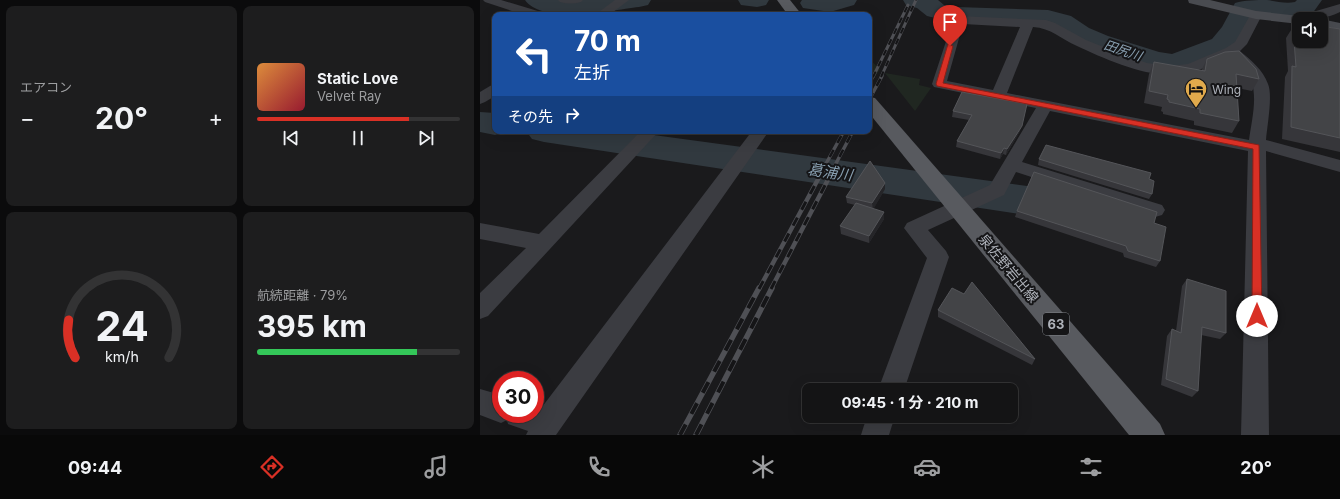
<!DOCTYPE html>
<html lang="ja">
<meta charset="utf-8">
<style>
body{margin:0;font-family:Inter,"Noto Sans JP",sans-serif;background:#1d1d1e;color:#f1f3f6;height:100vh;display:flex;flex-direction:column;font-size:15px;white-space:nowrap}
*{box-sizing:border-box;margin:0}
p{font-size:13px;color:#9d9ea0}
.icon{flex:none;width:22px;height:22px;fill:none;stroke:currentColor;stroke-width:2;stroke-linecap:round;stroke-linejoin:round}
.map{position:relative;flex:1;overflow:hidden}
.side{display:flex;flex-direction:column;gap:6px;padding:6px;background:#0b0b0c;width:480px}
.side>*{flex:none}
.banner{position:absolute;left:12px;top:12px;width:380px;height:122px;border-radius:8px;box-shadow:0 4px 16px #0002,0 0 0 1px #333334;background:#1a4fa0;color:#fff;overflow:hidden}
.fabs{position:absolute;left:812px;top:12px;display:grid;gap:8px}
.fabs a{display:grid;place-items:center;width:36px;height:36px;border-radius:8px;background:#141415;box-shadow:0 4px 16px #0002,0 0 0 1px #333334;font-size:20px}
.speed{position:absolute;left:12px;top:371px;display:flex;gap:8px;font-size:20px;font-weight:700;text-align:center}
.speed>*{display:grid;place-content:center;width:52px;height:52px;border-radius:50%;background:#141415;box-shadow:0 4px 16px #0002,0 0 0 1px #333334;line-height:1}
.speed .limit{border:6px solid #d22;background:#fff;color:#111}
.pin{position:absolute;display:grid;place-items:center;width:34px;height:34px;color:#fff;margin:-41px -17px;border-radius:50% 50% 50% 0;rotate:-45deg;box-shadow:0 0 4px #0007}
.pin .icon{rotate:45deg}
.me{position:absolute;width:44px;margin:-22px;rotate:0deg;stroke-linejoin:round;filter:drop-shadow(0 0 3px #0008)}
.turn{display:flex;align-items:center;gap:14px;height:84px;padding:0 16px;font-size:18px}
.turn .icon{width:52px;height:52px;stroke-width:2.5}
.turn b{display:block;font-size:28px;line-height:34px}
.then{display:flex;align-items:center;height:38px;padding:0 16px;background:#0003;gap:8px;font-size:15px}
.big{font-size:30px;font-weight:700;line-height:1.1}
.side .tile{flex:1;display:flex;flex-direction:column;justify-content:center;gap:6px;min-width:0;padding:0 14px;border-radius:8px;background:#1d1d1e}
.side .dial{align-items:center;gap:0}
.dial svg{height:104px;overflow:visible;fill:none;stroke:#333334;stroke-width:7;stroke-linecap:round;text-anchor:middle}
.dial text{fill:#f1f3f6;stroke:none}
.song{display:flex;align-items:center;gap:12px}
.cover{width:48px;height:48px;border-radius:6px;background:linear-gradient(135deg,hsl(30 70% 55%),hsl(350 70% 35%))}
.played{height:4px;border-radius:2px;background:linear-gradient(90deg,#d93025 75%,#333334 75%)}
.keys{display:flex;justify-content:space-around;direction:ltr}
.heat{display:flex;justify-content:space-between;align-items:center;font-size:22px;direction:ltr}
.charge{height:6px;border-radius:3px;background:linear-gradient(90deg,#34c759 79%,#333334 0)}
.side .tiles{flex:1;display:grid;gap:6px;grid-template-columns:repeat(2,1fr)}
.trip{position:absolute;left:322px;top:383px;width:216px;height:40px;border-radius:8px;background:#141415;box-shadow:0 4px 16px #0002,0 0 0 1px #333334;font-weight:700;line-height:40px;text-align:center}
.menu{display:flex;height:64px;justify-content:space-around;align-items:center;background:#080808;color:#9d9ea0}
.menu .icon{width:28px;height:28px}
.menu .current{color:#d93025}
.menu b{font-size:18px;color:#f1f3f6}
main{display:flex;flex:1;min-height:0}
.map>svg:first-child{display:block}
</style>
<main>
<section class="side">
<div class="tiles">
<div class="tile"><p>エアコン</p>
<div class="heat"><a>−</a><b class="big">20°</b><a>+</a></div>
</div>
<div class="tile">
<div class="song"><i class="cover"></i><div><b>Static Love</b><p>Velvet Ray</p></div></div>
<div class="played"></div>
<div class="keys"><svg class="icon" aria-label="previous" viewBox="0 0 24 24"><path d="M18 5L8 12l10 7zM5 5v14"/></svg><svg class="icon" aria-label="pause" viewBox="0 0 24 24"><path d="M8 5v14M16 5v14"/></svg><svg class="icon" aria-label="next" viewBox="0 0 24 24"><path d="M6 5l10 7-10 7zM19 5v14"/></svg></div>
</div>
<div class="tile dial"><svg viewBox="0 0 100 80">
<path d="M14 69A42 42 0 1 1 86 69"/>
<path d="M14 69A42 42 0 0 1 9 40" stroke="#d93025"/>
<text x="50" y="56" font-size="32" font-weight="700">24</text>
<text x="50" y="72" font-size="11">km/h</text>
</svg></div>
<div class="tile"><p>航続距離 · 79%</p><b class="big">395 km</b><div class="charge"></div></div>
</div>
</section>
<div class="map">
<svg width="860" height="435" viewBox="0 0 860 435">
<rect width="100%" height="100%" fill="#1a1a1c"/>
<!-- green -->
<g fill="#202721">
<path d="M389 59 400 69 389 86Z"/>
<path d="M405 73 440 79 439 85 451 88 435 111Z"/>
</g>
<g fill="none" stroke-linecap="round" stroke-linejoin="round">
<!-- river -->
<g fill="#31393f" fill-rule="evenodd">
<path d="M45 0H171L168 5 159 7C133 10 62 25 45 0Z"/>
<path d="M258 0H289L286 5 277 7 261 5Z"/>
<path d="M322 0H377L374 5 350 12 323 8 320 3Z"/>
<path d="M423 0H458L464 5 476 7 568 10 591 16 609 28 628 36 679 52 692 54 732 39 742 27 755 3C765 0 776 0 787 0 796 1 805 4 815 2L817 0H842L832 14 809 19 774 14 768 29 752 51 695 72 665 67 608 48 589 40 573 28 566 26 476 23 447 16 437 8 426 5Z"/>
<path d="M0 112 15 113V131H27L15 135 0 132Z"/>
<path d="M46 131H144L599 193 614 197 620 208 614 219 599 223 64 142 52 139Z"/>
</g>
<!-- street -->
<g fill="#3b3c41" fill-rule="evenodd">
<path d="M3 0H21L61 12 63 15H44L5 2Z"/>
<path d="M78 0H103L101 2C94 4 87 4 80 2Z"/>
<path d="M135 0H149L129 15H115Z"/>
<path d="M860 4V12C847 19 833 19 819 19V22L817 19 819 16Z"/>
<path d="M776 11 780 12 782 15 767 44 760 51C771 60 783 70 788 84 793 95 787 127 786 140L860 160V172L786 151 789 435H761L768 151 570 111 542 162 682 205 685 210 682 215 675 217 536 172 524 195 448 230 466 251 469 257 424 390H398L447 258 424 228 427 223 510 185 556 108 454 87 452 84 474 17 478 16 566 20 575 23 606 40 641 54 667 63 690 66 708 64 746 48 755 42 772 12ZM483 24 540 27 513 90 467 81ZM553 27C571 28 581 39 597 46 625 59 669 79 700 74 718 72 734 64 750 57 754 60 760 64 764 68 781 87 772 117 769 140L527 93Z"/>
<path d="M15 84V96L5 102 0 104V92L10 86Z"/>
<path d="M161 131H179L8 316 0 319V293L46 248 0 239V223L59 234Z"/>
<path d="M272 131H289L76 435H46L48 431 28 424 27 420 21 423 0 415V389L21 395V414H55V405L62 407Z"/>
<path d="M387 416H415L409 435H381Z"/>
</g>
<!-- secondary -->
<g fill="#494b50" fill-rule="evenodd">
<path d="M708 0H730L776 11 819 16 825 19H819V24L776 19 709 3Z"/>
<path d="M840 19H841L860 23V31L841 27Z"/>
</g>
<!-- primary -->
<g fill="#585a5f" fill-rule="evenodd">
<path d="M297 0H310L322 15H308Z"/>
<path d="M389 97 395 98 680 424 685 435H649L389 113Z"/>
</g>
<!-- rail-far3 casing -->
<g stroke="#4f5055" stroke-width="3">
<g id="rail-far3">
<path d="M393 77 428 5"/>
<path d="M401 77 436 0"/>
</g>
</g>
<!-- rail-far2 casing -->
<g stroke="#4f5055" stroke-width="3.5">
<g id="rail-far2">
<path d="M389 84 393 76"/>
<path d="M389 100 402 76"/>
<path d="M342 171 364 131"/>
<path d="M352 171 373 131"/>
</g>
</g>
<!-- rail-far1 casing -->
<g stroke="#4f5055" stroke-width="4.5">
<g id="rail-far1">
<path d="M279 289 343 170"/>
<path d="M291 289 353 170"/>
</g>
</g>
<!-- rail casing -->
<g stroke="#4f5055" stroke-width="5.5">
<g id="rail">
<path d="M200 435 279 288"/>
<path d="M216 435 292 288"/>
</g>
</g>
<!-- rail-far3 -->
<use href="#rail-far3" stroke="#151517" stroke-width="2" stroke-dasharray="6" stroke-linecap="butt"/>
<!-- rail-far2 -->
<use href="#rail-far2" stroke="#151517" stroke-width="2.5" stroke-dasharray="8" stroke-linecap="butt"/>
<!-- rail-far1 -->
<use href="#rail-far1" stroke="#151517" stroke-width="3" stroke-dasharray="9" stroke-linecap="butt"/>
<!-- rail -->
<use href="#rail" stroke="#151517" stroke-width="4" stroke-dasharray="12" stroke-linecap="butt"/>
</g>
<!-- wall -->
<g fill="#36363a">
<path d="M813 27 843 32 847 27 860 29V152L802 139 805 77 808 71 806 38Z"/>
<path d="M727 59 779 79 772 91 757 88 759 121 752 133 714 125V121L683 114V112L681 111 682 107 664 103 669 74 674 62 721 71Z"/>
<path d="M482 92 540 131 526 155 523 154 520 159 476 147 477 141 489 120 472 117 473 111Z"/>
<path d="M559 159 669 179 672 194 669 199 558 165Z"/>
<path d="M405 183V189L393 209 404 212V219L389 243 361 234 360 226 375 205 367 203 366 197Z"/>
<path d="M537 211 674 223 680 261 676 267 644 257 643 253 535 217Z"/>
<path d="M707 279 746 333 740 339 721 335 718 391 712 397 681 385 687 336 692 329 696 331 702 286Z"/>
<path d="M458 310 555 359 552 365 458 317Z"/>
</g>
<!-- shaded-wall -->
<g fill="#252528">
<path d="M546 109 540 131 526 155 527 149Z"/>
<path d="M524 148 523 154 520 159 521 153Z"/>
<path d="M405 183V189L393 210 392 203Z"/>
<path d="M404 212V219L389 243V236Z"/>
</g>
<!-- building -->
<g fill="#434447" stroke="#545559">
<path d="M813 27 819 28V41H841V32H847V27L860 29V138L811 127 812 66 816 67Z"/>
<path d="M759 51 776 69 779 79 756 74 759 121 720 113V109L689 102V100L687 99 688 95 669 91 674 62 725 71 727 59 745 52Z"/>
<path d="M482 92 547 104 542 126 527 149 524 148 521 153 477 141 492 115 473 111Z"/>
<path d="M566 145 671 173 669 179 674 181 672 194 559 159Z"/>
<path d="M390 161 405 183 392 203 366 197Z"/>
<path d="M554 172 677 212 674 223 686 227 680 261 648 251 646 246 537 211Z"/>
<path d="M376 203 404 212 389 236 360 226Z"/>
<path d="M707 279 746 291V333L722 327 718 391 686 379 692 329 701 333Z"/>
<path d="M492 282 555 359 458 310 472 288 484 294Z"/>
</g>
<!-- route -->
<path fill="#d93025" stroke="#8d1f18" d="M468 44 473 46 463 83 779 145 782 316 781 320 777 321 773 320 772 316 773 149 457 86 456 84Z"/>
<!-- icons -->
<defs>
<g id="hotel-pin" transform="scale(1.15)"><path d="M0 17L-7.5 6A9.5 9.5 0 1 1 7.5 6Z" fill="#e1aa4c" stroke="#151517"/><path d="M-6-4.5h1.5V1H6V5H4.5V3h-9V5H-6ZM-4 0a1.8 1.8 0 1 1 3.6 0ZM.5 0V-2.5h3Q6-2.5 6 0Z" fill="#111"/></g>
</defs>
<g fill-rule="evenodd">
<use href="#hotel-pin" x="716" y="89"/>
</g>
<g text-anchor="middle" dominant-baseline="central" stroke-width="4" stroke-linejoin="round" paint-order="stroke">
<!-- far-poi labels -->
<g font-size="12" fill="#aeb2ba" stroke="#151517" text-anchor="start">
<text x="732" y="89">Wing</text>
</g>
<!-- far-water labels -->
<g font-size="13" font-style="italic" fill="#89a0b1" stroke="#151517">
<text transform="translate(643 50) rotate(19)">田尻川</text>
</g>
<!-- shield labels -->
<rect fill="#151517" stroke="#808389" stroke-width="1" x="563" y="313" width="26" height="22" rx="3"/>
<g font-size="13" font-weight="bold" fill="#aeb2ba">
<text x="576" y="324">63</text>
</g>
<!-- street labels -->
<g font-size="14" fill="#aeb2ba" stroke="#151517">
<text transform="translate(529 268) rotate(50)">泉佐野岩出線</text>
</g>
<!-- water labels -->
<g font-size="15" font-style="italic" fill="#89a0b1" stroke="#151517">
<text transform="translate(350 172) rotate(8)">葛浦川</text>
</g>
</g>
</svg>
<div class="fabs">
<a><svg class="icon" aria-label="sound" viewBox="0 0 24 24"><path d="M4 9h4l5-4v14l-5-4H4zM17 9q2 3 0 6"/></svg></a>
</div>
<div class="speed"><div class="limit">30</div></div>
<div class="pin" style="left:470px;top:46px;background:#d93025"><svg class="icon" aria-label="arrive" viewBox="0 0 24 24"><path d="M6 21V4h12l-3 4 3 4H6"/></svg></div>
<svg class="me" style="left:777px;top:316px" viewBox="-20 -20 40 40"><circle r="19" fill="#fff"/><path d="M0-13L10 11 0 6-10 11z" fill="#d93025"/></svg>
<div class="trip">09:45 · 1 分 · 210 m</div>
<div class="banner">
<div class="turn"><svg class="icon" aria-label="left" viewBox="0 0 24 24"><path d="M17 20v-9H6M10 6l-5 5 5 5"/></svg><div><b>70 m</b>左折</div></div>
<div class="then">その先<svg class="icon" aria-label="right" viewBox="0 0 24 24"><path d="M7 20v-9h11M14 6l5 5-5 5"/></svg></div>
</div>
</div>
</main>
<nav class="menu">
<b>09:44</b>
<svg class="icon current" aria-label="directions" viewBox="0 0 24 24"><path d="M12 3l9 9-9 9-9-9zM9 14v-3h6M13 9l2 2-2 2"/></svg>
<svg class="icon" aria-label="music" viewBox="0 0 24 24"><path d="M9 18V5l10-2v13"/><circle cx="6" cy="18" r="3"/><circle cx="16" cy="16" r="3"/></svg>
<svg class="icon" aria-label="phone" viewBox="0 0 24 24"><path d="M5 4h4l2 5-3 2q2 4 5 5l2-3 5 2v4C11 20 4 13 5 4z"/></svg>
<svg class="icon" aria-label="climate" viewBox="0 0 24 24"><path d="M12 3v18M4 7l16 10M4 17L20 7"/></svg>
<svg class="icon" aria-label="car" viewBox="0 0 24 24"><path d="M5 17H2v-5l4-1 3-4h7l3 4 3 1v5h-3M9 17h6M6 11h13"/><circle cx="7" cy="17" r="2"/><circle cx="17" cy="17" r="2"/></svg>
<svg class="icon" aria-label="filters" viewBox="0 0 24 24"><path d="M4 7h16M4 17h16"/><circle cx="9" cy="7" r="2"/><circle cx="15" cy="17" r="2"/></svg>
<b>20°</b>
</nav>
